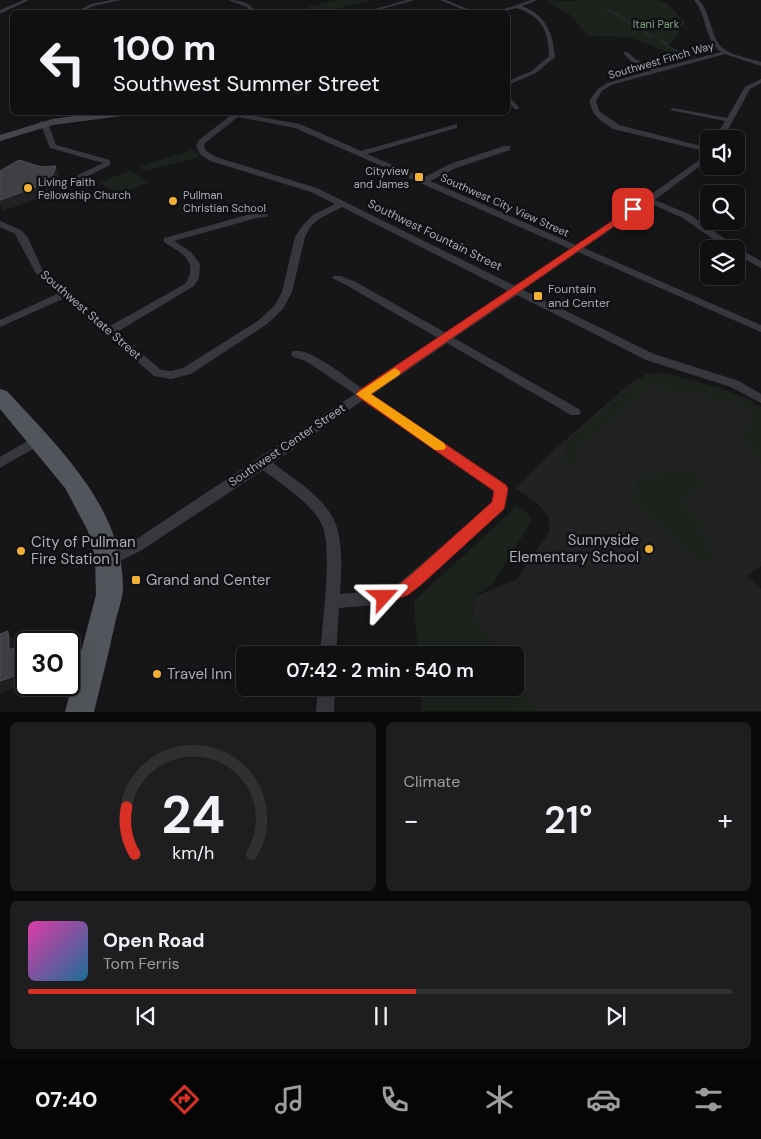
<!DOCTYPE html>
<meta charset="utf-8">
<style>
body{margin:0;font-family:"DM Sans",sans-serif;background:#1e1e20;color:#f1f3f6;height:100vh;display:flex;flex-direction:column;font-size:19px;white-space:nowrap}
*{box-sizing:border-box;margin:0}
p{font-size:16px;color:#9c9d9f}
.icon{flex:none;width:28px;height:28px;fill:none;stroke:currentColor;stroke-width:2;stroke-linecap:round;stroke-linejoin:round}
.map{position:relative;height:712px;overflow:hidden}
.sheet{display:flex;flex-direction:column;gap:10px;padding:10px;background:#09090a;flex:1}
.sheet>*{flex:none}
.guide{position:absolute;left:10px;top:10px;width:500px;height:105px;border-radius:8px;box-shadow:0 5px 20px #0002,0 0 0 1px #303032;background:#101012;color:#f1f3f6;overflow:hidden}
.fabs{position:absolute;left:700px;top:130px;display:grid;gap:10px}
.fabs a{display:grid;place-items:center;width:45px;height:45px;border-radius:8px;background:#101012;box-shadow:0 5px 20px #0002,0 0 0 1px #303032;font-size:25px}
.speed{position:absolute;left:15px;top:631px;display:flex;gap:10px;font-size:25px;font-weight:700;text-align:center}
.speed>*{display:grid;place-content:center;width:65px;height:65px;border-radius:50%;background:#101012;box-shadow:0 5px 20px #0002,0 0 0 1px #303032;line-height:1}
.speed .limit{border:2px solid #111;border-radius:8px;background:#fff;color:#111}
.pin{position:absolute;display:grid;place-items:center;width:42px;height:42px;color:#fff;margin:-21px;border-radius:10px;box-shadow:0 2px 8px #0006}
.me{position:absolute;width:55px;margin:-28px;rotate:66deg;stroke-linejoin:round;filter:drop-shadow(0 0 4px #0008)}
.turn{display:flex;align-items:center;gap:18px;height:105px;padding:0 20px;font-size:22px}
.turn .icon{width:65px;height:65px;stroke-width:2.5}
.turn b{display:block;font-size:35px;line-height:42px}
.big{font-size:38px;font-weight:600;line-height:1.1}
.sheet .card{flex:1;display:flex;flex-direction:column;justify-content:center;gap:8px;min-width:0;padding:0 18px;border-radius:8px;background:#1e1e20}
.sheet .dial{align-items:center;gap:0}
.dial svg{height:130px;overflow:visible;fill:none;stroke:#303032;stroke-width:7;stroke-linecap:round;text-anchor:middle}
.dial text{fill:#f1f3f6;stroke:none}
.song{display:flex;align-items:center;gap:15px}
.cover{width:60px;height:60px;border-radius:8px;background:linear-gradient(135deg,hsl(320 70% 55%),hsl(200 70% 35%))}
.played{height:5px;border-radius:2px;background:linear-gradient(90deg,#d93025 55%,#303032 55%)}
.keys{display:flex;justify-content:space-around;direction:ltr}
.heat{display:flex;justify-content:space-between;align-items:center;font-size:28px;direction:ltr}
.sheet .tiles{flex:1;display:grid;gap:10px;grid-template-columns:1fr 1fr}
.card:last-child{grid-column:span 2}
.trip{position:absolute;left:236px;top:646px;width:288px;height:50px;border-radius:8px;background:#101012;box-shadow:0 5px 20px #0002,0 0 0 1px #303032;font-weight:600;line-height:50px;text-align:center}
.tabs{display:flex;height:80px;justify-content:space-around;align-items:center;background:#060607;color:#9c9d9f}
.tabs .icon{width:35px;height:35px}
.tabs .on{color:#d93025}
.tabs b{font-size:22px;color:#f1f3f6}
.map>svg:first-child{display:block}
</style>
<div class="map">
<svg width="761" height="712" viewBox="0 0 761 712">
<rect width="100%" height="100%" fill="#161618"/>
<!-- built -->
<path fill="#222225" d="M652 375 723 390 750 400 761 408V566L747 576 761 589V711H536L515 680V655H499L472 615 476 596 517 579 549 532V518L538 504 515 488 555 449 634 380Z"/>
<!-- green -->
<g fill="#1c231d">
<path d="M336 0H372L322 12H305L308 7Z"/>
<path d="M544 0C555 0 568 3 578 0H657L665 2 685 22 679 33 668 46 698 57 687 60 629 37 588 36 569 14Z"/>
<path d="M192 150H194L199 157 146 171 139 167Z"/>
<path d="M131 171 148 183 117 194 100 182Z"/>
<path d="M664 373 724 389 761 407V469L742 435 749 424 751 413C739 406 728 396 715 404L710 397 700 391 692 394 682 392 670 398 666 389 653 386 580 447 575 466 563 462 567 441 646 374Z"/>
<path d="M692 468 705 485 681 502 707 523 698 528 713 542 706 546 717 555 703 565 633 504 637 477Z"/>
<path d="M515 504 529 514 531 522 492 585 477 594 472 611 501 655H418L414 601 512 511Z"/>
<path d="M515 676 539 711H422L421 688H515Z"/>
</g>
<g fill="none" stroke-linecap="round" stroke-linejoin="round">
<!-- stream -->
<g stroke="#2c353c" stroke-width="1">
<path d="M608 9 653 37"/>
<path d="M661 40 666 43 665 45 687 56"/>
</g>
<!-- street -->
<g fill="#37383d" fill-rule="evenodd">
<path d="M23 0H29L0 14V10Z"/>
<path d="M111 0H121L94 6 81 12H75L91 4Z"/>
<path d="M228 0C239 0 249 2 256 12H251L247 7Z"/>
<path d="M407 0H415L371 12H364Z"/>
<path d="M440 0H446L475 12H469Z"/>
<path d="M531 0H538L522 6C546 15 553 33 555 57L536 73 508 85V81L532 71 549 56C548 30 543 18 517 8L502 12H495Z"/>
<path d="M694 0H699C712 14 710 39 724 49 734 56 749 58 761 62V66L725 54 611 85 602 91 596 101 599 111 619 125 709 148V152L613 129 599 119 593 112 589 101 598 89 607 83 652 70 631 61 624 54V52H628L635 59 659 68 721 52C704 39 708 18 694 0Z"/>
<path d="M761 79V83L750 89 723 139H715L725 121 670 110 673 108 727 118 745 87Z"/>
<path d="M508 96 519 107V109H515L508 102Z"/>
<path d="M235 112H243L242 114 300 124 361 151 457 124V128L367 154 423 178 450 164 504 146H510V150L456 168 430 181 576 245 663 186 709 153V159L655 200 689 214 738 248 761 261V268L736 254V249H727L683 218 649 203 584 248 761 325V332L578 252 523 290 654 354 739 381 761 394V403L731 387 646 360 517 295 454 338 579 409 581 412 579 415H571L447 343 372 395 506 485C509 492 507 503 504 509L407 595 384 604 339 608 336 655H320C322 626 333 549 322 525 312 503 281 484 263 470L142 550 114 564 109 566 104 564 102 560 104 556 132 542 355 394 306 361 293 357 291 354 293 351C311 347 348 379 363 389L438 338 346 285 332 278 334 276H340L354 281 446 333 508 291 342 207 319 219 310 227 305 237 292 292 283 309 267 324 191 374 171 379 154 376 65 298 0 327V320L59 293 35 272 15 234 0 227V221L21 230 28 238 42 269 110 326 185 284C200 261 181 253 164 242V238L254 213 264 212 268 215 267 217 257 218 174 241 191 252 200 264 199 278 194 286 117 332 161 370 171 371 183 368 259 320 275 305 282 292 295 237 302 226 313 215 335 204 311 192 210 161 200 154 196 146 199 140ZM238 117 295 128 570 249 515 286 317 188 216 157 206 151 204 146 205 143ZM363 400 494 491 492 503 397 585 384 590 340 594C341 574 343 552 338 532 332 501 296 481 273 463Z"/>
<path d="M41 121 48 123 56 145 110 160V165L86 177 91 182 84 184 78 179V175L103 163 50 148 40 123Z"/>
<path d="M38 435 43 437 44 440 43 443 0 468V457Z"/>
<path d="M318 688H335L334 712H316Z"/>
</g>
<!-- secondary -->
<path fill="#45474d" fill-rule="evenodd" d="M102 112H134L129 115 53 125 0 141V135L52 119Z"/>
<!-- primary -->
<path fill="#53555c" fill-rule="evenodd" d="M0 389 7 391C57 446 122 506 123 586 123 598 118 611 115 623 109 653 101 682 94 712H65L96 595 95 558 88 531 65 488 0 409Z"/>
</g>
<!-- shaded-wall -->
<g fill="#212124">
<path d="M56 166 59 177 53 193 3 211 0 204V200Z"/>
<path d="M8 631 13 641 14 660 9 650Z"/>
<path d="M26 672V683L0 693V681Z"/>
</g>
<!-- building -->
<g fill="#3f3f44" stroke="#4f5156">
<path d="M19 160 41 167 56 166 50 182 0 200V171Z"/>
<path d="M8 631 9 650 26 644V672L0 681V634Z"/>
</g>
<!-- route -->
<path fill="#d93025" stroke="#8d1f18" d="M633 207 638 209 636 211 371 394 506 485 508 489 504 509 422 584 408 595 384 604 378 602 376 597 378 592 397 586 412 574 492 502 494 491 358 397 356 394 358 391Z"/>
<!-- slow -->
<path fill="#f59e0b" d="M395 368 401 372 399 375 371 394 444 443 446 447 444 450H435L356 394Z"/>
<!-- markers -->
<g fill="#f2b134" stroke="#111113" stroke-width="2">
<rect x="414" y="172" width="10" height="10" rx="2.5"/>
<circle cx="28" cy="188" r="5"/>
<circle cx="173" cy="201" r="5"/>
<rect x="533" y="291" width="10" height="10" rx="2.5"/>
<circle cx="649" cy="549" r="5"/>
<circle cx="21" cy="551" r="5"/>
<rect x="131" y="575" width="10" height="10" rx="2.5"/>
<circle cx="157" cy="674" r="5"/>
</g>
<g text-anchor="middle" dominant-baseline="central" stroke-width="5" stroke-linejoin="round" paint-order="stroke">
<!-- far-park labels -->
<g font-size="11" fill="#7fa381" stroke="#111113">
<text x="656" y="24">Itani Park</text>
</g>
<!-- far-street labels -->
<g font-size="11" fill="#a8adb8" stroke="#111113">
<text transform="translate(661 60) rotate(-16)">Southwest Finch Way</text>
<text transform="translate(505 205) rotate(24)">Southwest City View Street</text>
</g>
<!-- far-poi labels -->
<g font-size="11" fill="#a8adb8" stroke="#111113" text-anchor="start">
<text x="409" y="171" text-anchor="end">Cityview<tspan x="409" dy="13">and James</tspan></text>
<text x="38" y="182">Living Faith<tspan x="38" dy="13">Fellowship Church</tspan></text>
<text x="183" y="195">Pullman<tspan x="183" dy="13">Christian School</tspan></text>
</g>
<!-- street labels -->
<g font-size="12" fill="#a8adb8" stroke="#111113">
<text transform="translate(435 235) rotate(26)">Southwest Fountain Street</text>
<text transform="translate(91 315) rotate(41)">Southwest State Street</text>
<text transform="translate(287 445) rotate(-34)">Southwest Center Street</text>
</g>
<!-- poi labels -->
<g font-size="12" fill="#a8adb8" stroke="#111113" text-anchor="start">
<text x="548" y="289">Fountain<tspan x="548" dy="14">and Center</tspan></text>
</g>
<!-- near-poi labels -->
<g font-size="15" fill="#a8adb8" stroke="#111113" text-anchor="start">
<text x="639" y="540" text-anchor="end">Sunnyside<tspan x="639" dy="17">Elementary School</tspan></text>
<text x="31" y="542">City of Pullman<tspan x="31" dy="17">Fire Station 1</tspan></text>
<text x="146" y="580">Grand and Center</text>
<text x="167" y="674">Travel Inn</text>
</g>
</g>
</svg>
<div class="fabs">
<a><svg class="icon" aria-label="sound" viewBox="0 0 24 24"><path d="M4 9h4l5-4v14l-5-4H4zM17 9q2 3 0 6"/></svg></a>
<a><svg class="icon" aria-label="search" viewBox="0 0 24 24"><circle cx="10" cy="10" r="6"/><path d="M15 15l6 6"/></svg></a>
<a><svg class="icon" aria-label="layers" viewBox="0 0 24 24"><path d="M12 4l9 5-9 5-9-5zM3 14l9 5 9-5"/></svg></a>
</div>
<div class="speed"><div class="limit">30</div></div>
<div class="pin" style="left:633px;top:209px;background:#d93025"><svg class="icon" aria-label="arrive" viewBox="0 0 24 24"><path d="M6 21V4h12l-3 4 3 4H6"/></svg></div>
<svg class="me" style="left:384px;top:597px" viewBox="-20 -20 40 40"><path d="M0-17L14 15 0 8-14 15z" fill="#d93025" stroke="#fff" stroke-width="4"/></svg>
<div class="trip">07:42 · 2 min · 540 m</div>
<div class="guide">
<div class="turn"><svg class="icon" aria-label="left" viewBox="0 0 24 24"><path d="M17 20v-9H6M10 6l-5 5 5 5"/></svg><div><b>100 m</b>Southwest Summer Street</div></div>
</div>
</div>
<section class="sheet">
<div class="tiles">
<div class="card dial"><svg viewBox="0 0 100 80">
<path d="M14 69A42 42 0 1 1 86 69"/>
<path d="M14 69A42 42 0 0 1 9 40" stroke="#d93025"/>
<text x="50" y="56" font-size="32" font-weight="700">24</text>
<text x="50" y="72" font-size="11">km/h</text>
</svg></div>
<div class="card"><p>Climate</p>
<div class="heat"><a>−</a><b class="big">21°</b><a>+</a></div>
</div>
<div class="card">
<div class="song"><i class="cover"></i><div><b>Open Road</b><p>Tom Ferris</p></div></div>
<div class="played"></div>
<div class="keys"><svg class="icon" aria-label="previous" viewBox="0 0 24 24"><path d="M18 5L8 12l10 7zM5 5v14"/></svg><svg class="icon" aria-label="pause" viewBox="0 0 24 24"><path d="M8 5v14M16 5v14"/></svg><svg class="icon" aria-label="next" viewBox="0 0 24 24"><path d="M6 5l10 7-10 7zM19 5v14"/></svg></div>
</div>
</div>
</section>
<nav class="tabs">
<b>07:40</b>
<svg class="icon on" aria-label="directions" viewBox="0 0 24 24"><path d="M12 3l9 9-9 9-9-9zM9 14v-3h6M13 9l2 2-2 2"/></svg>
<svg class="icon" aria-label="music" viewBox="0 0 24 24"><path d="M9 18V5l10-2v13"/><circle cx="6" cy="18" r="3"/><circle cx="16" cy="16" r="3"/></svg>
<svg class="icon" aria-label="phone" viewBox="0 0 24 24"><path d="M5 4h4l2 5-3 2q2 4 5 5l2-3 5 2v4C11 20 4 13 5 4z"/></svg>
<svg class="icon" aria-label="climate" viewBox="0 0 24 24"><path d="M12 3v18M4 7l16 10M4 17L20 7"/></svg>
<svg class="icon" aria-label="car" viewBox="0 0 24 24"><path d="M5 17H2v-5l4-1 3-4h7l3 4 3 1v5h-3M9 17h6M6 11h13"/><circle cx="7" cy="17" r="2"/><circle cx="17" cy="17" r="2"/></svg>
<svg class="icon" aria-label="filters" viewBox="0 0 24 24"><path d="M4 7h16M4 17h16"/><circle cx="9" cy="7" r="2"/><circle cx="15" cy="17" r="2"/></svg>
</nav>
